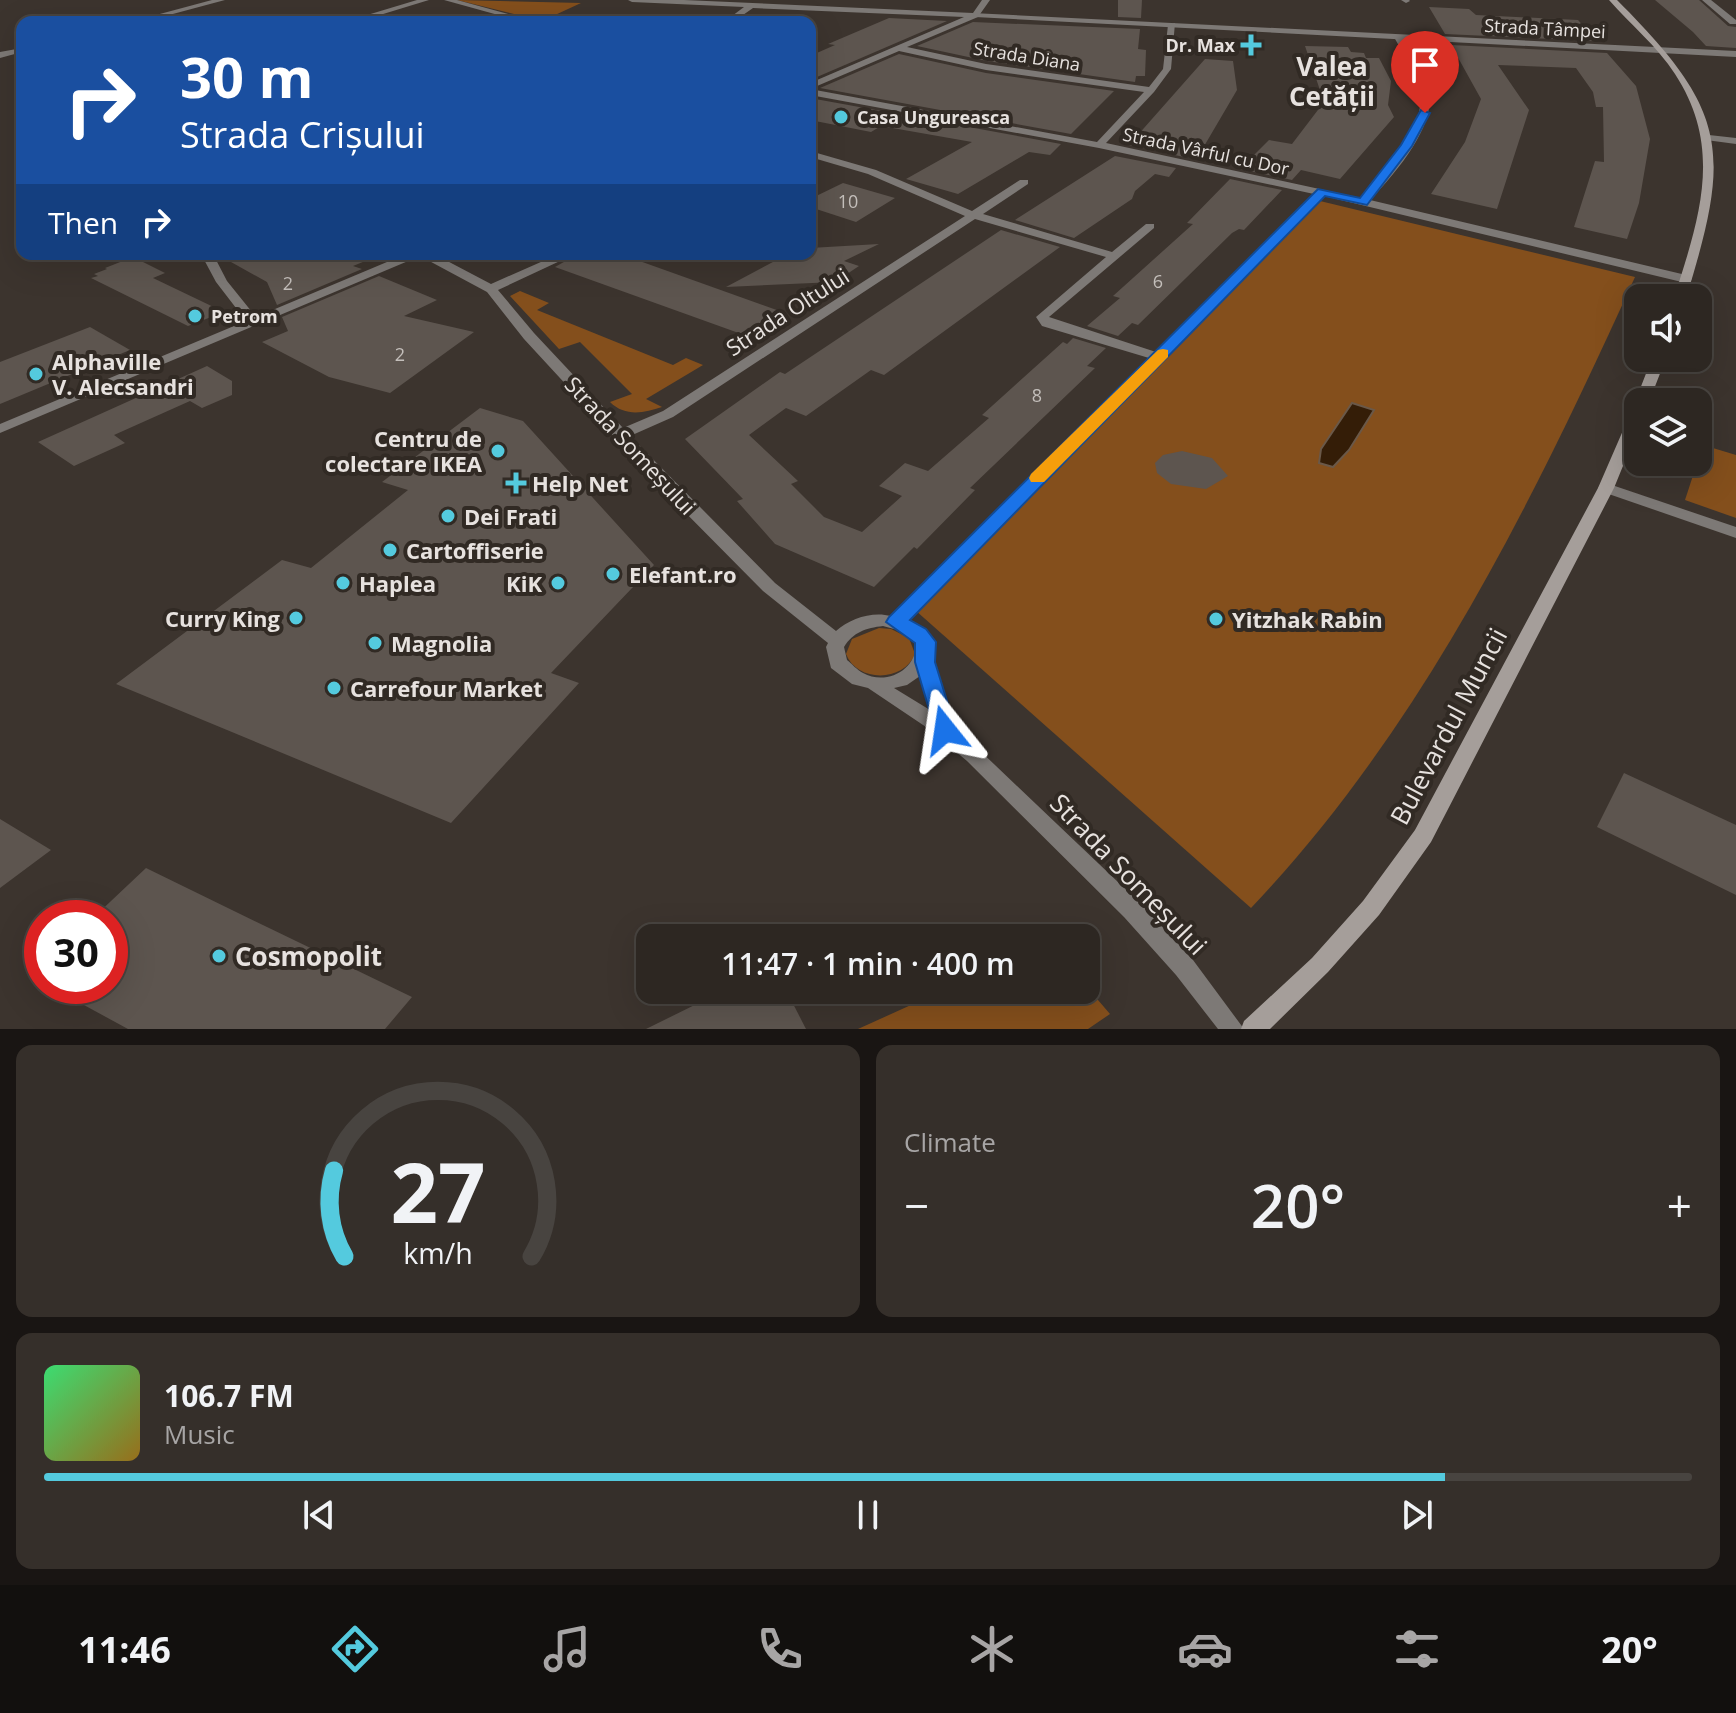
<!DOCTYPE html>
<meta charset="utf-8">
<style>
body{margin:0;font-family:"Open Sans",sans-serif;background:#352f2a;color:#f1f3f6;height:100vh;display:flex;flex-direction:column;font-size:30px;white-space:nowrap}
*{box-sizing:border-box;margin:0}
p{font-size:26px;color:#a7a5a5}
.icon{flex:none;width:44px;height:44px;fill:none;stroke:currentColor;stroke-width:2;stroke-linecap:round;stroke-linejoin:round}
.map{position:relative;height:1029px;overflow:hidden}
.side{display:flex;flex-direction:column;gap:16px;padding:16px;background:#191513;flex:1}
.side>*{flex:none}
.guide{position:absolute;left:16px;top:16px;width:800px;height:244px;border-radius:16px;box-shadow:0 8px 32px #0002,0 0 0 2px #484440;background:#1a4fa0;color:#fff;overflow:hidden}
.fabs{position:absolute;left:1624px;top:284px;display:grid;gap:16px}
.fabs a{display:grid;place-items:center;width:88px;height:88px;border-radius:16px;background:#2d2722;box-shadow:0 8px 32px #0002,0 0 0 2px #484440;font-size:40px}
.speed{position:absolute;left:24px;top:900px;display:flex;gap:16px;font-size:40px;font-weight:700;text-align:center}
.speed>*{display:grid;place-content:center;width:104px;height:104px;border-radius:50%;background:#2d2722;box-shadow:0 8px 32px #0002,0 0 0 2px #484440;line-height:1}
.speed .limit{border:12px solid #d22;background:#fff;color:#111}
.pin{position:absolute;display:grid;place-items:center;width:68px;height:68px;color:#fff;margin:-82px -34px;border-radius:50% 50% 50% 0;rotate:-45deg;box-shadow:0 0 8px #0007}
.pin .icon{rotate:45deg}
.me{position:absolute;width:88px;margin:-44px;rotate:345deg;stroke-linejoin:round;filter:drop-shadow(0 0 6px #0008)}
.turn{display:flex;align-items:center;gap:28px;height:168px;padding:0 32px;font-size:36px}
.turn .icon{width:104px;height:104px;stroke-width:2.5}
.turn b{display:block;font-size:56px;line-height:68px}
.then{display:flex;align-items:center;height:76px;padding:0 32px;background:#0003;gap:16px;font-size:30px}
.big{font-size:60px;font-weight:600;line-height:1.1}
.side .card{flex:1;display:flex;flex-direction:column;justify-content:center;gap:12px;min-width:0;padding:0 28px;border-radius:16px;background:#352f2a}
.side .dial{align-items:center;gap:0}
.dial svg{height:208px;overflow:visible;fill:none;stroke:#484440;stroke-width:7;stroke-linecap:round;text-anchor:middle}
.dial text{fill:#f1f3f6;stroke:none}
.song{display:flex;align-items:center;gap:24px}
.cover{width:96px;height:96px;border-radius:12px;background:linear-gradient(135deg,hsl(140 70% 55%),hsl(40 70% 35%))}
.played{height:8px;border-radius:4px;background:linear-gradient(90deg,#54cade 85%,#484440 85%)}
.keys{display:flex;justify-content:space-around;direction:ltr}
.heat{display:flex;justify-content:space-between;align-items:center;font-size:44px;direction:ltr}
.side .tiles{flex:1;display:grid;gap:16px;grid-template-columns:1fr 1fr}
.card:last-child{grid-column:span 2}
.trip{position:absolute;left:636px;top:924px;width:464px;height:80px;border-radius:16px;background:#2d2722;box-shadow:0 8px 32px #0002,0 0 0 2px #484440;font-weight:600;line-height:80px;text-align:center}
.tab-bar{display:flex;height:128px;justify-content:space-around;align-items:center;background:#12100e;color:#a7a5a5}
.tab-bar .icon{width:56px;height:56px}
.tab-bar .active{color:#54cade}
.tab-bar b{font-size:36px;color:#f1f3f6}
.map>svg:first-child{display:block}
</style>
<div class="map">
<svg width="1736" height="1029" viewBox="0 0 1736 1029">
<rect width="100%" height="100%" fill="#3c342e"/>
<!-- green -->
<g fill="#844f1c">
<path d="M457 0 581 3 542 21Z"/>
<path d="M1320 201 1635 277C1533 501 1422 728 1251 908L915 610Z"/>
<path d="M520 291 549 303 537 310 673 365 686 358 703 365 646 399 662 407C644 413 625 417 610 402L632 394 580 342 559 349 510 296Z"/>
<path d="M1703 445 1736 455V518L1685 500Z"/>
<path d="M879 628 891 629 909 638 915 654C904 682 857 683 846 654L852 639Z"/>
<path d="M1086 986 1110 1014 1088 1029H858L944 990H1086Z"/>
</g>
<!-- water -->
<path fill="#341d07" stroke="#6a5848" stroke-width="2" d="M1352 403 1374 410 1349 450 1333 467 1319 463 1321 449Z"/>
<!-- building -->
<g fill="#5d554f">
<path d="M1118 0H1142L1141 18 1118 17Z"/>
<path d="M1655 0H1699L1728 26 1736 27V48L1706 46 1693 32Z"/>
<path d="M1429 7 1469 9 1476 15 1578 20 1597 41 1445 34Z"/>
<path d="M889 18 947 21 810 80V56L835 45 828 44Z"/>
<path d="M973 22 1140 29 1138 49 1146 50 1145 76H1136L1135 82 987 61 917 46Z"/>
<path d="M1451 45 1607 53 1636 86 1650 139 1639 203 1627 239 1574 227 1595 161 1604 162 1603 107H1596L1593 92 1576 68 1498 65 1529 110 1497 209 1431 194 1465 142 1481 99Z"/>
<path d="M1305 46 1348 47 1351 52 1364 53 1366 58H1379L1391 81 1388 105 1394 117 1340 179 1301 170 1292 180 1240 169 1269 140 1292 144 1324 102Z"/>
<path d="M899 54 986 73 1114 91 1071 134 820 88Z"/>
<path d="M1205 59 1233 61 1237 90 1203 148 1193 146 1184 157 1129 145Z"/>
<path d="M810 98 1061 144 1050 155 1029 152 958 194 906 179 972 142 881 126 871 132 810 120Z"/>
<path d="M1115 156 1176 168 1169 177 1155 174 1135 191 1132 199 1074 238 1015 220Z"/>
<path d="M1230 179 1282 190 1244 230 1239 229 1232 233 1138 325 1132 323 1118 336 1087 326 1120 298 1113 296 1193 224 1187 223Z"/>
<path d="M843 183 895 198 856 222 810 207V199Z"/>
<path d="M1001 230 1060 247 884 375 871 370 806 416 786 408 749 435 798 481 791 484 824 517 862 532 902 496 879 486 905 463 928 471 989 418 982 415 1063 342 1067 344 1073 338 1106 348 1087 366 1095 368 970 488 975 490 917 549 914 547 874 587 775 544 737 501 743 499 685 439 780 372 785 374Z"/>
<path d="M879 244 844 261 859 266 835 282 726 287 788 254H810V248Z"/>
<path d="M262 254H380V255L353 266 362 269 277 305 267 282 231 262Z"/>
<path d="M578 254H620L785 313 747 336 555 267Z"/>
<path d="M133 257 165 273 153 278 224 312 188 326 91 278 98 276 94 274 107 269 105 268Z"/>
<path d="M379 276 437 300 404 316 474 332 390 393 329 377 262 342 288 331 282 317Z"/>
<path d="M90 327 130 350 0 404V362Z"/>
<path d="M207 366 232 381V395L202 408 190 401 114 435 125 443 74 466 38 442Z"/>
<path d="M480 408 523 421 654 565 551 673 579 683 451 823 116 684 282 560 311 568 408 490 382 482Z"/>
<path d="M1182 451 1212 458 1228 476 1206 489 1171 484 1157 473 1155 463 1163 455Z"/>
<path d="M1624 773 1736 825V895L1597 827Z"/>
<path d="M0 819 51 850 0 888Z"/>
<path d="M146 868 267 927 412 997 385 1029H128L49 986H110V918H93Z"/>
<path d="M725 990H786L806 1029H646Z"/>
</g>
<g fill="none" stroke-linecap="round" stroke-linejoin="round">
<!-- minor -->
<g fill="#7d7976" fill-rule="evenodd">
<path d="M212 0H225L143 22H130Z"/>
<path d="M417 0H429L357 22H344Z"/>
<path d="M444 0H457L537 22H524Z"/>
<path d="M628 0H684L973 13 982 0H990L978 17 907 47 986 64 1149 87 1163 69 1168 25 1175 23 1171 69 1154 92 1106 143 1361 198C1383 174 1426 128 1420 93 1417 73 1403 54 1394 37L1401 35C1411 52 1425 72 1429 92 1436 127 1393 176 1370 200L1686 275 1692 279 1686 283 1324 196 907 621 918 624 934 641 933 659 954 726 1140 903 1193 960 1244 1029H1218L1176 975 1124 917 967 761 929 729 868 688 852 684 831 668 826 647 828 643 763 591 665 492 524 339 487 292 420 256 0 433V424L246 321 216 282 201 254H213L227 281 256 317 406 254H434L491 284 559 254H575L498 290 534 333 623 428 663 411 965 216 868 174 810 157V151L876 170 972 211 1020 180H1028V184L983 214 1112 252 1146 224H1154V228L1049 317 1156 352 1314 194 1099 148 810 95V89L1097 142 1144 92 986 70 899 51 810 89V83L964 17 753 8 733 22H724L744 7 632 2ZM975 219 1106 257 1036 317 1042 326 1149 358 891 616C873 611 850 618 836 631L775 583 630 436 673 417ZM883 626 905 632 916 643C917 670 886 686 863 673 857 670 852 664 847 660L844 647C853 632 866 628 883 626ZM920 676 930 710 894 688 907 685Z"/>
<path d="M1401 0H1409L1410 1 1406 3Z"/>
<path d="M1702 0H1711L1736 20V24H1730Z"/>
<path d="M22 48V52L0 58V52Z"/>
<path d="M1709 135 1736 138V144L1706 140V136Z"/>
<path d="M1606 483 1736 527V538L1600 491 1598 488 1600 485Z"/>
</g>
<!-- tertiary -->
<path fill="#7d7976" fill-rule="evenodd" d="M972 13 1736 51V57L975 17Z"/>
<!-- secondary -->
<g fill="#a59e9a" fill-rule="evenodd">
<path d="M1609 0H1617C1728 111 1732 150 1686 298H1674C1699 219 1724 149 1675 74 1657 46 1631 25 1609 0Z"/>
<path d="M1652 358H1666L1649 402H1638L1637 405 1635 402Z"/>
<path d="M1638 408V429L1614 488 1431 842 1379 915 1328 972 1270 1029H1241L1244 1021 1312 958 1363 901 1415 830 1598 488 1631 412Z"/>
</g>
</g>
<!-- route -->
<path fill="#1a73e8" stroke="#114b97" stroke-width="2" d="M1421 110 1430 113 1412 146 1367 205 1325 196 910 620 926 629 936 642 935 662 956 730 953 736 945 739 937 736 915 662V643L886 622 889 617 1318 189 1360 198 1401 145Z"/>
<!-- slow -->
<path fill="#f59e0b" d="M1163 349 1168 350V357L1044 482H1031L1029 478 1031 474 1158 350Z"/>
<!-- markers -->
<g fill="#54cade" stroke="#312a24" stroke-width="3">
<path d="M1247 33h8v8h8v8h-8v8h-8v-8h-8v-8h8z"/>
<circle cx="841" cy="117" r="8"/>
<circle cx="195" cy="316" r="8"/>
<circle cx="36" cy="374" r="8"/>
<circle cx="498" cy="451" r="8"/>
<path d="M512 471h8v8h8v8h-8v8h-8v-8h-8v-8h8z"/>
<circle cx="448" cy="516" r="8"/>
<circle cx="390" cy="550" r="8"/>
<circle cx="613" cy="574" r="8"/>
<circle cx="343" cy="583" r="8"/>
<circle cx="558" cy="583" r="8"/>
<circle cx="296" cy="618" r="8"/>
<circle cx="1216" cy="619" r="8"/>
<circle cx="375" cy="643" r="8"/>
<circle cx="334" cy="688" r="8"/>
<circle cx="219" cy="956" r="8"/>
</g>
<g text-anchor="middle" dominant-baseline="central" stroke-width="8" stroke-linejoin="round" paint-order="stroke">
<!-- far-street labels -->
<g font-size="18" fill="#e7e2df" stroke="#312a24">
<text transform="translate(1545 28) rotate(3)">Strada Tâmpei</text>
<text transform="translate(1027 56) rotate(9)">Strada Diana</text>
<text transform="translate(1206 151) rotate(12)">Strada Vârful cu Dor</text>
</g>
<!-- far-poi labels -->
<g font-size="18" font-weight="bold" fill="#e7e2df" stroke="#312a24" text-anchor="start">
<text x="1235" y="45" text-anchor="end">Dr. Max</text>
<text x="857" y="117">Casa Ungureasca</text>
<text x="211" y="316">Petrom</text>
</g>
<!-- number labels -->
<g font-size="18" fill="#c4bfbb">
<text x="848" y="201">10</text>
<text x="1158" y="281">6</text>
<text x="288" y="283">2</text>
<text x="400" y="354">2</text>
<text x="1037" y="395">8</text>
</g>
<!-- street labels -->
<g font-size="22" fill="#e7e2df" stroke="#312a24">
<text transform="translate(787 311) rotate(-33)">Strada Oltului</text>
<text transform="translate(631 445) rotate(47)">Strada Someșului</text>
</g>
<!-- poi labels -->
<g font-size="22" font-weight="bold" fill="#e7e2df" stroke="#312a24" text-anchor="start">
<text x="52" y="361">Alphaville<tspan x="52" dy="25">V. Alecsandri</tspan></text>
<text x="482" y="438" text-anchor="end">Centru de<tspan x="482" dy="25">colectare IKEA</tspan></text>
<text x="532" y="483">Help Net</text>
<text x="464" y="516">Dei Frati</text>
<text x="406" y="550">Cartoffiserie</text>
<text x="629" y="574">Elefant.ro</text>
<text x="359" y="583">Haplea</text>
<text x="542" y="583" text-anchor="end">KiK</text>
<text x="280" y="618" text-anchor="end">Curry King</text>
<text x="1232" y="619">Yitzhak Rabin</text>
<text x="391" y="643">Magnolia</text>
<text x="350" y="688">Carrefour Market</text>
</g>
<!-- far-district labels -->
<g font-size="26" font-weight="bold" fill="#e7e2df" stroke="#312a24">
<text x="1332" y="66">Valea<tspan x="1332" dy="30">Cetății</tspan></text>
</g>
<!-- near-street labels -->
<g font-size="26" fill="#e7e2df" stroke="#312a24">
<text transform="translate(1448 726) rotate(-62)">Bulevardul Muncii</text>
<text transform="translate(1129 874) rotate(46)">Strada Someșului</text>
</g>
<!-- near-poi labels -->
<g font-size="26" font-weight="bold" fill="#e7e2df" stroke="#312a24" text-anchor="start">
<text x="235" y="956">Cosmopolit</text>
</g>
</g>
</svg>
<div class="fabs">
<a><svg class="icon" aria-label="sound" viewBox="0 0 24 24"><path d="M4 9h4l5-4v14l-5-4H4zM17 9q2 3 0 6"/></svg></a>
<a><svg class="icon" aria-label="layers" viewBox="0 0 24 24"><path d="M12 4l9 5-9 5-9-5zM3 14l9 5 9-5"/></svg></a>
</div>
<div class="speed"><div class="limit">30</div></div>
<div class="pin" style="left:1425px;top:113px;background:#d93025"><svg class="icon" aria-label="arrive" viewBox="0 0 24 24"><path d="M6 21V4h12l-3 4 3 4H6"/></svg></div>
<svg class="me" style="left:945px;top:730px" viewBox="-20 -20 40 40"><path d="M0-17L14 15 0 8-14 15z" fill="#1a73e8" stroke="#fff" stroke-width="4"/></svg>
<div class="trip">11:47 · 1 min · 400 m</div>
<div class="guide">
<div class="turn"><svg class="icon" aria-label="right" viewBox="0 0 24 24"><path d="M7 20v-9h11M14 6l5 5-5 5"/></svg><div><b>30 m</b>Strada Crișului</div></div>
<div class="then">Then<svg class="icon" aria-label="right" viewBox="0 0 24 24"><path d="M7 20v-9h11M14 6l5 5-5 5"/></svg></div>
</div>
</div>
<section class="side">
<div class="tiles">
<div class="card dial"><svg viewBox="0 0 100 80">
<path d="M14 69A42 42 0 1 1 86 69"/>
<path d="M14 69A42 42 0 0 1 10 36" stroke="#54cade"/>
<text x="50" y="56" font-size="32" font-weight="700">27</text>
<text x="50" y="72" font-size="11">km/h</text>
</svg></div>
<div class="card"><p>Climate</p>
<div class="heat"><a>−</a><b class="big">20°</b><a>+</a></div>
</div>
<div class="card">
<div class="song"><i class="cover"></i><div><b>106.7 FM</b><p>Music</p></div></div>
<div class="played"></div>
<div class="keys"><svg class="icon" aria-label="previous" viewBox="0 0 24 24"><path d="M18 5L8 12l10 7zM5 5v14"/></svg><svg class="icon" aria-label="pause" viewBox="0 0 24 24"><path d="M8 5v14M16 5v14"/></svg><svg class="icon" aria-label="next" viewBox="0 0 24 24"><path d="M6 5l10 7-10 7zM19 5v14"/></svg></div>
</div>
</div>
</section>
<nav class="tab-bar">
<b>11:46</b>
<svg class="icon active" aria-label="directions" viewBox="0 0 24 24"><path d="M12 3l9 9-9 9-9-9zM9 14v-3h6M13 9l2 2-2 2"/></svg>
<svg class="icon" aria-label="music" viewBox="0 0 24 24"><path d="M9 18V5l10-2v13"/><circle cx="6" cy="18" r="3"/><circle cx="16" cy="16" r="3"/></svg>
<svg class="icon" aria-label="phone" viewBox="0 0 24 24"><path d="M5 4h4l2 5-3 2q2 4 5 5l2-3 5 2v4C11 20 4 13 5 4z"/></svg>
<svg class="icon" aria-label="climate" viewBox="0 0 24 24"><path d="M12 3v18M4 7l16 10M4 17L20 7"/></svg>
<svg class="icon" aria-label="car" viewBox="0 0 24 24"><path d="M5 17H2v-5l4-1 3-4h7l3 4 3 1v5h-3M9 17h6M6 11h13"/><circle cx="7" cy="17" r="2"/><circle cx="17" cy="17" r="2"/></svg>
<svg class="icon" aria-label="filters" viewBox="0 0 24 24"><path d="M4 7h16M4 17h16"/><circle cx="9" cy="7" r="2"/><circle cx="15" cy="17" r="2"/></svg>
<b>20°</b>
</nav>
